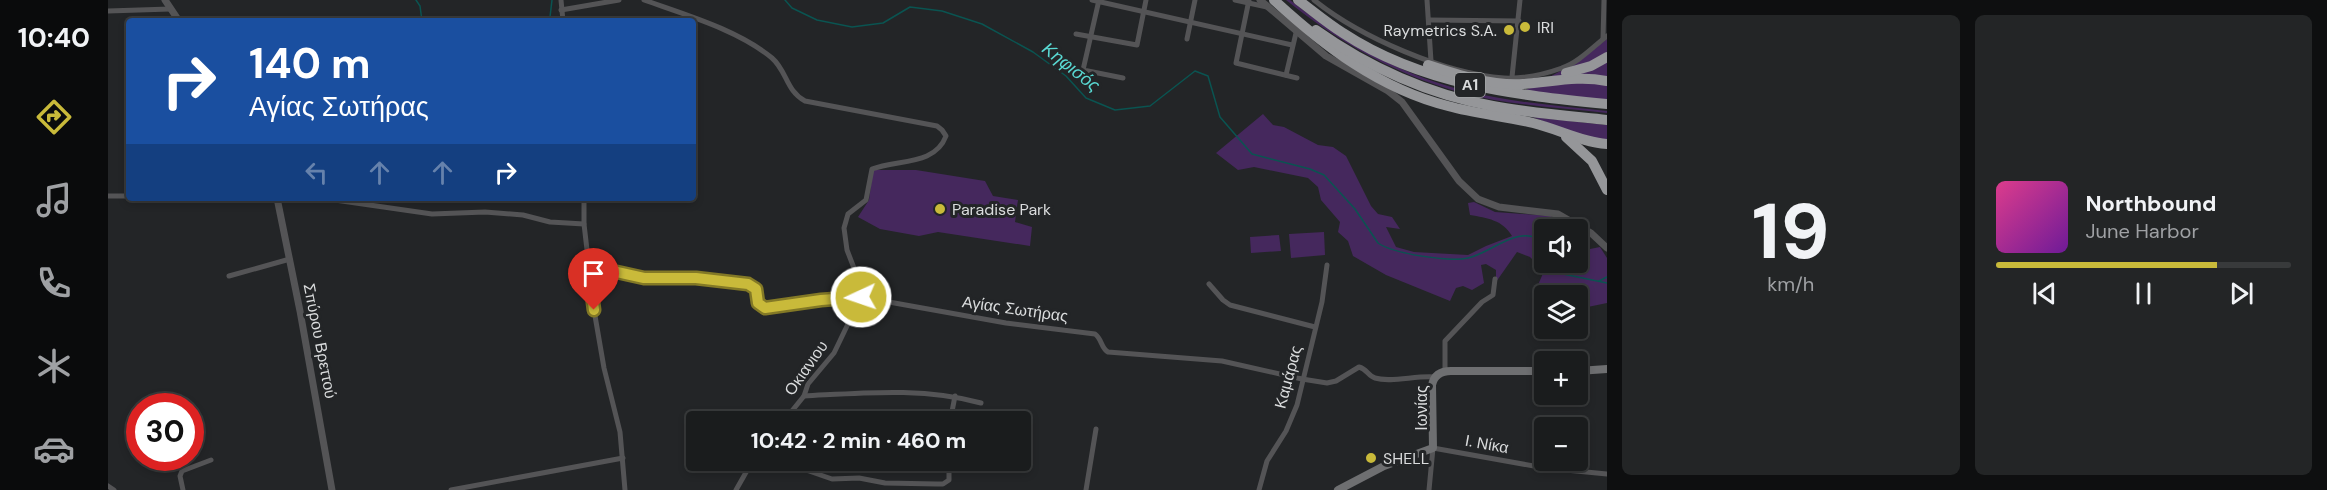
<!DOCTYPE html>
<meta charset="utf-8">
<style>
body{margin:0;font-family:"DM Sans",sans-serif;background:#232526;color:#f1f3f6;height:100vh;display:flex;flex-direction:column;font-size:22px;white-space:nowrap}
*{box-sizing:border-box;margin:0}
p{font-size:20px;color:#9fa1a4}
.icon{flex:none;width:33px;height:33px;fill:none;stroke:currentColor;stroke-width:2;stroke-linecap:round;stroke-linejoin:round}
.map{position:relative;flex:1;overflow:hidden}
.side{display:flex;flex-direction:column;gap:15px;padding:15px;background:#0e0f10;width:720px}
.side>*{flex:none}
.guide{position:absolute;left:18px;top:18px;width:570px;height:183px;border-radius:6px;box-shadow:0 3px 9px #0003,0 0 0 2px #383a3b;background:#1a4fa0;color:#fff;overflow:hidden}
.fabs{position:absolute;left:1426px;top:219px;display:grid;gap:12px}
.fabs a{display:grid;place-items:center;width:54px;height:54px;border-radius:6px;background:#1a1c1d;box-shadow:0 3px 9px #0003,0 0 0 2px #383a3b;font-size:30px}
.speed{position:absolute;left:18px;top:393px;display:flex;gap:12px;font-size:30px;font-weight:700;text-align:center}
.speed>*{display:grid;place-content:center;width:78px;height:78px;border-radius:50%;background:#1a1c1d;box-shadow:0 3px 9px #0003,0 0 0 2px #383a3b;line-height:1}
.speed .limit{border:9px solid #d22;background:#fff;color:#111}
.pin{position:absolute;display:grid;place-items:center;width:51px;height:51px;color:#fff;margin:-62px -26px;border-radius:50% 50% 50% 0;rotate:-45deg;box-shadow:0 0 6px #0007}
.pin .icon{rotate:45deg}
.me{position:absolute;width:66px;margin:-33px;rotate:267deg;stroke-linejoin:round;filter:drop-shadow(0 0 4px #0008)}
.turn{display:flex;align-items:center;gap:21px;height:126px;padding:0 24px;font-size:27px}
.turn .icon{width:78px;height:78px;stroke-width:2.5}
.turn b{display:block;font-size:42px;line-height:51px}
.lanes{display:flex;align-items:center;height:57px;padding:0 24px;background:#0003;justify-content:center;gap:30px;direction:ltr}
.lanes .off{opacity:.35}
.side .widget{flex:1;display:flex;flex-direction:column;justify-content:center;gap:9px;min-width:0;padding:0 21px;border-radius:9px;background:#232526}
.side .dial{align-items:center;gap:0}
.dial b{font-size:78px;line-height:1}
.song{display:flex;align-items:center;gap:18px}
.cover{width:72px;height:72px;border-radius:9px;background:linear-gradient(135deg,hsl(330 70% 55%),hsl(280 70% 35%))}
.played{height:6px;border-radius:3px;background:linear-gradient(90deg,#c9ba3a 75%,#383a3b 75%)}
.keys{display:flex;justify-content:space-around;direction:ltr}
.side .tiles{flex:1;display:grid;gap:15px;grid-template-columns:repeat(2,1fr)}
.trip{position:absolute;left:578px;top:411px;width:345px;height:60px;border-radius:6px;background:#1a1c1d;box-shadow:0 3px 9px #0003,0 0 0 2px #383a3b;font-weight:700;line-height:60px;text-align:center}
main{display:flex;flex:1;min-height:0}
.tab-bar{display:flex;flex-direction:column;width:108px;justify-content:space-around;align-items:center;background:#0a0b0c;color:#9fa1a4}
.tab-bar .icon{width:42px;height:42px}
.tab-bar .active{color:#c9ba3a}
.tab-bar b{font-size:27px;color:#f1f3f6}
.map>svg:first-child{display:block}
</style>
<main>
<nav class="tab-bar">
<b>10:40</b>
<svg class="icon active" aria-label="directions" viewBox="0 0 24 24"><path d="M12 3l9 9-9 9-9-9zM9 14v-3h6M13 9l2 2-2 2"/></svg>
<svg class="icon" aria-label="music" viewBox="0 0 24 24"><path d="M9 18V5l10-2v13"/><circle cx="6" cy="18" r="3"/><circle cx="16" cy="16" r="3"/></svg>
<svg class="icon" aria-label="phone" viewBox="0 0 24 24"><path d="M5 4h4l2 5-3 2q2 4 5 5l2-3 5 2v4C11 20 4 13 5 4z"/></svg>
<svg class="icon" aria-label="climate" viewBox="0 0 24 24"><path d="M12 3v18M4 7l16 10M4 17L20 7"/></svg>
<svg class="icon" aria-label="car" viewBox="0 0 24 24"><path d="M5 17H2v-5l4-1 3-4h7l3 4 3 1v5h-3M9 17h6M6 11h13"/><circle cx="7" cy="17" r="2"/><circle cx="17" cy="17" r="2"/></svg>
</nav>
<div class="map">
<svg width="1499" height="490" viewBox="0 0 1499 490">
<rect width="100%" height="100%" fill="#232527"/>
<!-- green -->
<g fill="#45285d">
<path d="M1178 0H1182C1242 48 1310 84 1386 97 1423 104 1461 107 1499 111V113C1461 109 1423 106 1386 100 1308 86 1239 49 1178 0Z"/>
<path d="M1499 39V100L1416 91 1467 63Z"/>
<path d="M1155 114 1165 125 1176 127 1210 145 1225 147 1238 156 1263 206 1270 214 1284 217 1292 229 1278 227 1288 247 1306 252 1360 255 1378 246 1404 236C1395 220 1379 218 1362 215L1360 203 1366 202 1387 212 1443 216 1452 229 1437 230V262H1470V246L1482 249 1492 247 1499 258V303L1470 309V296H1437V306L1424 299 1436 271 1422 257 1409 252 1388 282V270L1378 264 1373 265 1376 283 1364 290 1355 286 1348 288 1342 301 1278 275 1245 256 1240 241 1230 232 1232 222 1213 200 1210 187 1200 178 1146 167 1130 170 1108 153Z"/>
<path d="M1424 117 1499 125V141L1482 138Z"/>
<path d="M765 170H808L877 181 885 196 910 200 907 222 924 227 922 246 830 232 811 236 772 229 750 217 761 200Z"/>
<path d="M1216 232 1217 255 1183 258 1181 234Z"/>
<path d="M1171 235 1173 251 1143 253 1142 237Z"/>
</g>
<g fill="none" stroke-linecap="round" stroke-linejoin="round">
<!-- stream -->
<g stroke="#0a5451" stroke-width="1.5">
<path d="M308 0 312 6 314 21"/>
<path d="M677 0 684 8 709 20 744 27 775 23 802 7 834 11 874 24 925 52 958 76 978 98 1007 110 1042 106 1087 71 1100 76 1112 117 1144 154 1202 169 1216 175 1247 209 1270 243C1286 254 1341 262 1360 258 1386 252 1410 223 1437 242"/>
<path d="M438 21 442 17 444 0"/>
<path d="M1445 262 1455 274 1499 283"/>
<path d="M1491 281 1499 277"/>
</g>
<!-- minor -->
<g stroke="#545456" stroke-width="5">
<path d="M453 0 455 21"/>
<path d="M536 0C578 15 630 30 664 58 679 71 678 91 697 101L829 126 834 130 838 136C827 166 789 159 764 169L758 200 740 214 736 228 739 250 751 281 753 297 726 353 700 384 696 396 675 422"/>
<path d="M984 0 1184 45"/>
<path d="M991 0 975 70 1015 78"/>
<path d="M1127 0 1159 7"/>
<path d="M1141 0 1128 63 1189 78"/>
<path d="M1206 0C1252 37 1337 74 1396 78 1414 79 1437 74 1454 68 1470 63 1486 46 1499 36"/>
<path d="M1319 0 1323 61"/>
<path d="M453 10 511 0"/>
<path d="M0 11 62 9"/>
<path d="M1322 20 1411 21"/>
<path d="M968 34 1029 45 1038 0"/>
<path d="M1079 39 1087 0"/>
<path d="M1495 39 1496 0"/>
<path d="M1178 75 1188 33"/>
<path d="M1404 77 1412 0"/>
<path d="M0 196H21"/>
<path d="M213 198 324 214 377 212 415 215 442 222 476 224"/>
<path d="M476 198V224L486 310 496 368 512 432 517 490"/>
<path d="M481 272H509L536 278H588L640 284 648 289 650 303 657 308 713 299 753 297 898 323 987 334C994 339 993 348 1000 352L1114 361 1194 379 1219 383 1228 381 1251 367C1259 369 1260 376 1267 378 1283 383 1309 375 1327 377"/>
<path d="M121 276 182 259"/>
<path d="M1101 284 1115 300 1122 305 1207 327"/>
<path d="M1337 371V341L1374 302 1385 295 1387 279"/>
<path d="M696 396C755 393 815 387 873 403"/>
<path d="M842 422 847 396"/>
<path d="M687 460 701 471 724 479 751 478 777 483 829 484H835L841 480V460"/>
<path d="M0 486 6 490"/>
<path d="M75 490 72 476 74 471 103 460"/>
<path d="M343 490 515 458"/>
<path d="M628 490 645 460"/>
<path d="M978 490 988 429"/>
<path d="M1151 490 1159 461 1178 431 1189 405 1214 302 1219 265"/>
<path d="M1321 490 1325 448 1437 468 1499 474"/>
</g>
<!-- tertiary -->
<g stroke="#545456" stroke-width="7">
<path d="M57 0 71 21"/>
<path d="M1152 0 1218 56 1280 91 1294 102 1351 181 1370 199 1391 207 1450 214 1483 233 1499 248"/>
<path d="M169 198 192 311 224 490"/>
</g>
<!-- secondary -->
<g stroke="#6e6f71" stroke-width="8">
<path d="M1470 371 1499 369"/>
<path d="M1230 490 1276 466 1325 448 1324 385C1326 375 1333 371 1343 371H1437"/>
</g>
<!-- motorway -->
<g stroke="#959699" stroke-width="10">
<path d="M1166 0C1216 46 1272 89 1340 106 1368 114 1397 116 1425 123 1450 129 1473 142 1499 144"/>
<path d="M1190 0C1205 11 1219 23 1235 33 1314 85 1408 95 1499 104"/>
<path d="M1208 30C1260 67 1322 95 1385 106 1422 113 1461 116 1499 120"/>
<path d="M1320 65C1350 75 1383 86 1415 84 1444 82 1470 75 1499 81"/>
<path d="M1458 73 1483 66 1499 57"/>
<path d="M1458 137 1484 161 1499 190"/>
</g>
</g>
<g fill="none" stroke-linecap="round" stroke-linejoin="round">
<!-- route casing -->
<g stroke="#837926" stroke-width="15">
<path id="route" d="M486 310 481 272H509L536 278H588L640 284 648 289 650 303 657 308 713 300 753 297"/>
</g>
<!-- route -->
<use href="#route" stroke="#c9ba3a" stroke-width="10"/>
</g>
<!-- markers -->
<g fill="#c9ba3a" stroke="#232527" stroke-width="2">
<circle cx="1417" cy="27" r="6"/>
<circle cx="1401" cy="30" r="6"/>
<circle cx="832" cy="209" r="6"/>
<circle cx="1263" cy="458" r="6"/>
</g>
<g text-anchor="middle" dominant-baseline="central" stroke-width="6" stroke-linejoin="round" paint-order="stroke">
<!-- shield labels -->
<rect fill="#232527" stroke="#a3a5a6" stroke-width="1.5" x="1347" y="73" width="30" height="24" rx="4.5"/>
<g font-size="15" font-weight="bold" fill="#dadcdd">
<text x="1362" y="85">Α1</text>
</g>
<!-- poi labels -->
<g font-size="16" fill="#dadcdd" stroke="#232527" text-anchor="start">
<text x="1429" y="27">IRI</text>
<text x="1389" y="30" text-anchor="end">Raymetrics S.A.</text>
<text x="844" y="209">Paradise Park</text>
<text x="1275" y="458">SHELL</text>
</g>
<!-- street labels -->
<g font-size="16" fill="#dadcdd" stroke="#232527">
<text transform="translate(907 309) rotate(8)">Αγίας Σωτήρας</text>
<text transform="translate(212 341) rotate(79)">Σπύρου Βρεττού</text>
<text transform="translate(698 368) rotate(-55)">Οκιανιου</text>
<text transform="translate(1180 377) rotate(-75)">Καμάρας</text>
<text transform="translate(1313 408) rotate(-90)">Ιωνίας</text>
<text transform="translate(1379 444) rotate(10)">Ι. Νίκα</text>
</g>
<!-- water labels -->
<g font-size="18" font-style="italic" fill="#59d8d2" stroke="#232527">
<text transform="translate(963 67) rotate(38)">Κηφισός</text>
</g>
</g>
</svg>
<div class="fabs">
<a><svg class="icon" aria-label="sound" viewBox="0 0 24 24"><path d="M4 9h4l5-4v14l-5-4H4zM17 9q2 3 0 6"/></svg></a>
<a><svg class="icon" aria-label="layers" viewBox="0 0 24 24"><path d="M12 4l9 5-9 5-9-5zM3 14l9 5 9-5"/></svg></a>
<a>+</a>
<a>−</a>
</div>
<div class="speed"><div class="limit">30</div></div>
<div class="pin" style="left:486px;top:310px;background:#d93025"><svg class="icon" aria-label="arrive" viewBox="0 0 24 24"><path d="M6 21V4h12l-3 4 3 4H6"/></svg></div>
<svg class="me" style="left:753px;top:297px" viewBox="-20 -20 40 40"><circle r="17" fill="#c9ba3a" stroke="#fff" stroke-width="3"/><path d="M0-11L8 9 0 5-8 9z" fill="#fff"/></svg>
<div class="trip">10:42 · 2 min · 460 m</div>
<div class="guide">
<div class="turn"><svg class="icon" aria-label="right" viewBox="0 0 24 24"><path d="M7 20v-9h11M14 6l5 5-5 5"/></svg><div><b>140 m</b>Αγίας Σωτήρας</div></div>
<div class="lanes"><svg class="icon off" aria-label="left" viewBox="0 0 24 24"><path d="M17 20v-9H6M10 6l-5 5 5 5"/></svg><svg class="icon off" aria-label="ahead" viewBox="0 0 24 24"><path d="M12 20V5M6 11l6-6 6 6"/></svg><svg class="icon off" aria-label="ahead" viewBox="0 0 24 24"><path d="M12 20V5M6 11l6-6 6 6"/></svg><svg class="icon" aria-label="right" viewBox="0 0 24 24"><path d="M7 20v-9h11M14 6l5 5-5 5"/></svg></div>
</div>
</div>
<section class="side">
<div class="tiles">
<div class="widget dial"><b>19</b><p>km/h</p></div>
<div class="widget">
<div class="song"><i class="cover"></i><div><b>Northbound</b><p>June Harbor</p></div></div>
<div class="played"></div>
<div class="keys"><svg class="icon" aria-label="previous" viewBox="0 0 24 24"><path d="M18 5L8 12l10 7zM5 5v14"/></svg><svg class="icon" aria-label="pause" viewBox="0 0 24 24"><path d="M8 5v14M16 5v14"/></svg><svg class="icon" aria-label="next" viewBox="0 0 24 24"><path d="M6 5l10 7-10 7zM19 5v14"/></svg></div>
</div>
</div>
</section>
</main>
